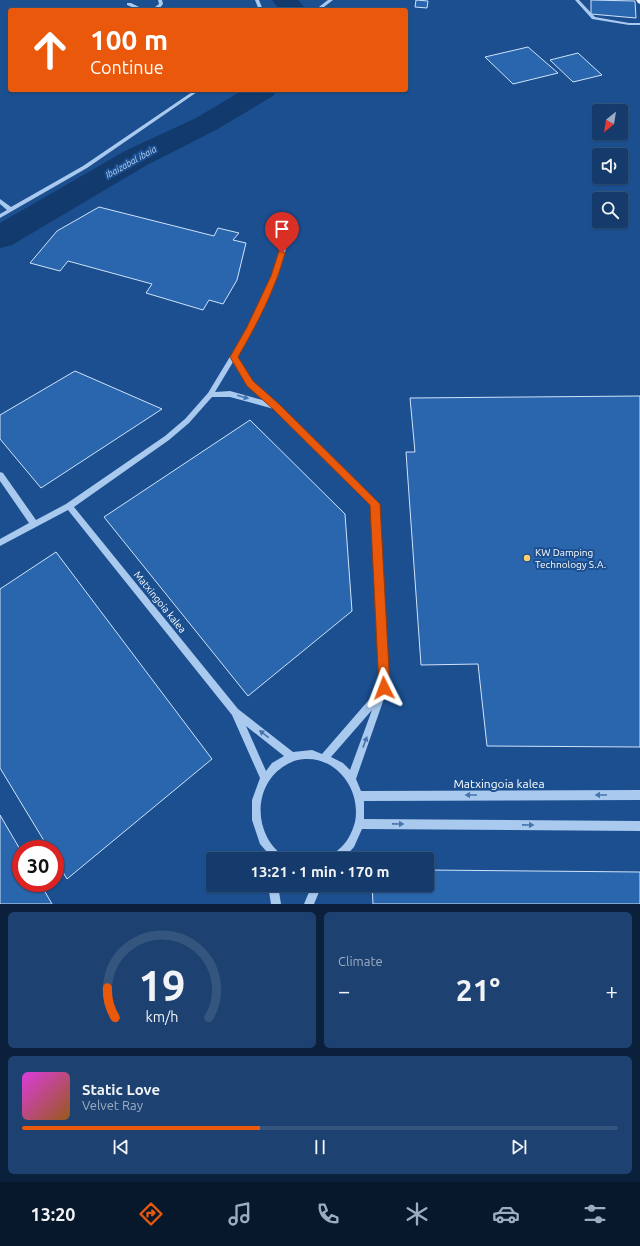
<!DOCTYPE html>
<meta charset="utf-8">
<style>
body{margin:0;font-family:Ubuntu,sans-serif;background:#1d4271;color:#f1f3f6;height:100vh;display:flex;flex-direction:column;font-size:15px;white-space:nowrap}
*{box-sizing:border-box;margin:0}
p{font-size:13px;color:#9dadc1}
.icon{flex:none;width:22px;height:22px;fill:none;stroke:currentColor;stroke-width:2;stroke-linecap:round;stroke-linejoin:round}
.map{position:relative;height:904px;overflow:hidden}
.panel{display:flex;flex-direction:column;gap:8px;padding:8px;background:#0b203b;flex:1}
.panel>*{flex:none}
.top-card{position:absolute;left:8px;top:8px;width:400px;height:84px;border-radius:4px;box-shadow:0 1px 3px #0004,0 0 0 1px #33557e;background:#ea580c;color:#fff;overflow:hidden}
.needle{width:26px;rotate:210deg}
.controls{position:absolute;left:592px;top:104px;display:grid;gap:8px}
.controls a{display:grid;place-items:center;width:36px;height:36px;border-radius:4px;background:#143b6b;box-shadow:0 1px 3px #0004,0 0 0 1px #33557e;font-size:20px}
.speed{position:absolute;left:12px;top:840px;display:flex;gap:8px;font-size:20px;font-weight:700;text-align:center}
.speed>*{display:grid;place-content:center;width:52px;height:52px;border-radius:50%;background:#143b6b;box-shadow:0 1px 3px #0004,0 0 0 1px #33557e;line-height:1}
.speed .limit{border:6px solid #d22;background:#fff;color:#111}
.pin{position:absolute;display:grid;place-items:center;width:34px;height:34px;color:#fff;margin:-41px -17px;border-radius:50% 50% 50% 0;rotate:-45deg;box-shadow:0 0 4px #0007}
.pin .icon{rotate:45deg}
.me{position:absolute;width:44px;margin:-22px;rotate:357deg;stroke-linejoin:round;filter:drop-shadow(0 0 3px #0008)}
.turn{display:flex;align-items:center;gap:14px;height:84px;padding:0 16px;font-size:18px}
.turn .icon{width:52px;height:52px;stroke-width:2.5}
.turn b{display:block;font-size:28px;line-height:34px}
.big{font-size:30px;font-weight:600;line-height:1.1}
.panel .card{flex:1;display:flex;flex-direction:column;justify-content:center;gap:6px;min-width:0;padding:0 14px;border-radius:6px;background:#1d4271}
.panel .dial{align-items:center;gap:0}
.dial svg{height:104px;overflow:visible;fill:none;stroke:#33557e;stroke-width:7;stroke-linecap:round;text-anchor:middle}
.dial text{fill:#f1f3f6;stroke:none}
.song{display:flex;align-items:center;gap:12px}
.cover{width:48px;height:48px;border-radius:6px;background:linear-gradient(135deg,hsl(300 70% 55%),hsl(30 70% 35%))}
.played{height:4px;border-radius:2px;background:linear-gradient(90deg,#ea580c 40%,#33557e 40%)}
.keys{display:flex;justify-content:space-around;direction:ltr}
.heat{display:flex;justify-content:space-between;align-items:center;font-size:22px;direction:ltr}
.panel .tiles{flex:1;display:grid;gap:8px;grid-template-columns:1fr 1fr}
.card:last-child{grid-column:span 2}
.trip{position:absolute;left:206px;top:852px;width:228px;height:40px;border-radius:4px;background:#143b6b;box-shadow:0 1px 3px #0004,0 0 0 1px #33557e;font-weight:600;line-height:40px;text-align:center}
.tabs{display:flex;height:64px;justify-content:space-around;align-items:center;background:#08182b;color:#9dadc1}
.tabs .icon{width:28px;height:28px}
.tabs .on{color:#ea580c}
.tabs b{font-size:18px;color:#f1f3f6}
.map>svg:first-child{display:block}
</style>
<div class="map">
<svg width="640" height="904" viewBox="0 0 640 904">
<rect width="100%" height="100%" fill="#1b4f8f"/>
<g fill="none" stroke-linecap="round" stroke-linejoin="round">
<!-- river -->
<g fill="#123a6d" fill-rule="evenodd">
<path d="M272 0H298L307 10H280Z"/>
<path d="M243 90H277L273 96 216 130 147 165 12 245 0 248V223L125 151 196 118Z"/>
</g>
</g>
<!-- building -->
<g fill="#2a66ad" stroke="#cfe3fa">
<path d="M416 0 428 1 427 8 415 7Z"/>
<path d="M591 0 635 1 636 18 591 14Z"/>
<path d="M528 47 558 73 513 84 485 57Z"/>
<path d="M578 53 602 75 573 82 550 60Z"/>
<path d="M99 207 214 236 218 228 239 233 233 240 246 243 237 280 223 304 209 300 203 310 146 293 152 284 68 261 60 271 30 263 57 231Z"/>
<path d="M75 371 162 409 41 488 0 439V415Z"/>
<path d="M640 396V747L487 746 478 664 421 665 406 452H415L410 398Z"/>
<path d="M250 420 345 514 352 611 248 696 104 517Z"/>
<path d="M56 552 212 759 67 879 55 859V849H49L0 768V589Z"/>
<path d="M0 815 21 851V883H40L52 904H0Z"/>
<path d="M427 870 640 872V904H373L372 885H427Z"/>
</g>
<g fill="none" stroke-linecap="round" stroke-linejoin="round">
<!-- minor -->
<g fill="#a9c9ee" fill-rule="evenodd">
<path d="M158 0H162L163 4 159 9 148 10 155 7 159 4Z"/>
<path d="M255 0H259L263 10H259Z"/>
<path d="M328 0H333L320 10H315Z"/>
<path d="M575 0H579L595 17 629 23H640V25H629L592 19Z"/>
<path d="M127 3H131L145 10H139L127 5Z"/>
<path d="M195 90H200L87 168 0 218V214L7 210 0 204V199L11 207 83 166Z"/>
<path d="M285 240 288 242 278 276 254 327 237 356 252 382 278 404 379 503 388 687 356 779 361 791 640 790V800L364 801V819L640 821V831L362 829 354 847 344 858 330 859C332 855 335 853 338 850 347 843 352 833 355 822 362 786 331 750 294 761 291 762 288 764 286 765 261 779 254 812 267 837 270 844 277 850 282 856L284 859H273L260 844 252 820V800L260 778 232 715 68 510 0 546V539L29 523 0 481V472L3 473 36 520 66 504 165 436 185 419 208 393 248 327 272 276 282 242ZM233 362 248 386 266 401 230 391 215 392ZM212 397H230L274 409 371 504 380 687 322 754 312 750 293 752 238 709 74 507 169 440 189 423ZM372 710 350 770 343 763 331 757ZM246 726 284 756 272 763 266 771Z"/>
<path d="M268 885H278L281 904H271Z"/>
<path d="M312 885H322L314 904H304Z"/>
</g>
<!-- major -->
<path fill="#f0f6ff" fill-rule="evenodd" d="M636 0H640V4L638 3Z"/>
</g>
<!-- one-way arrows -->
<defs><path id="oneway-solid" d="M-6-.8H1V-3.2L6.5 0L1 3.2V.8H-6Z"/></defs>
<g fill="#4674ac">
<use href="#oneway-solid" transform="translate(243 397) rotate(16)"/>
<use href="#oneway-solid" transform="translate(264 734) rotate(-142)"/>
<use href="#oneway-solid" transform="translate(365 742) rotate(-70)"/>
<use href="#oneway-solid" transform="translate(471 795) rotate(180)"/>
<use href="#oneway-solid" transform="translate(601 795) rotate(180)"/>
<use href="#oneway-solid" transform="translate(398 824) rotate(1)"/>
<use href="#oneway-solid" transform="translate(528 825) rotate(1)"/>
</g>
<!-- route -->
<path fill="#ea580c" stroke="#983908" d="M279 251H282L285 253C275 290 257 324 238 357L253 381 279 404 380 504 390 688 388 691 384 693 380 691 379 688 370 505 273 409 247 386 230 357 247 327 271 276Z"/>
<!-- markers -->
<circle fill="#ffd166" stroke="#1b4f8f" stroke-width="1.5" cx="527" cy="558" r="4"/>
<g text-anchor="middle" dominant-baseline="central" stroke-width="4" stroke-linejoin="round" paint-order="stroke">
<!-- far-water labels -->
<g font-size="9" font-style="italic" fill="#b5d3f5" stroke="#1b4f8f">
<text transform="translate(131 162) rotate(-29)">Ibaizabal ibaia</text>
</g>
<!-- poi labels -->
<g font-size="10" fill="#fff" stroke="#1b4f8f" text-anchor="start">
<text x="535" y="552">KW Damping<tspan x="535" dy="12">Technology S.A.</tspan></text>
</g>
<!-- street labels -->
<g font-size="10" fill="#fff" stroke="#1b4f8f">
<text transform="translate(160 602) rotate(51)">Matxingoia kalea</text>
</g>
<!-- near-street labels -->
<g font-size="12" fill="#fff" stroke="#1b4f8f">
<text x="499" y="783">Matxingoia kalea</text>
</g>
</g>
</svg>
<div class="controls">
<a><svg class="needle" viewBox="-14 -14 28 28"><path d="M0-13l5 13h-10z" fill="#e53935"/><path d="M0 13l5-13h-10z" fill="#9dadc1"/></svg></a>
<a><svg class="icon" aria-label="sound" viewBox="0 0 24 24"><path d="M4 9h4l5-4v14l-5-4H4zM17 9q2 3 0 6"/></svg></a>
<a><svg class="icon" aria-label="search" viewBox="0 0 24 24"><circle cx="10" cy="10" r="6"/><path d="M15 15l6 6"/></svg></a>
</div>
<div class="speed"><div class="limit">30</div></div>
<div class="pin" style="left:282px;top:253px;background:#d93025"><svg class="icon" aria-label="arrive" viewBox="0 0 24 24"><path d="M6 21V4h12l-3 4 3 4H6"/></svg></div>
<svg class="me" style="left:384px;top:688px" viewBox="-20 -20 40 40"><path d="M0-17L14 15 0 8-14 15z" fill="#ea580c" stroke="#fff" stroke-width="4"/></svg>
<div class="trip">13:21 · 1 min · 170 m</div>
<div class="top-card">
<div class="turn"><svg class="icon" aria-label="ahead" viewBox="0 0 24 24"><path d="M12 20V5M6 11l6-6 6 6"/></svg><div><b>100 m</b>Continue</div></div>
</div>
</div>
<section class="panel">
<div class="tiles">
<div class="card dial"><svg viewBox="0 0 100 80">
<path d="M14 69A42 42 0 1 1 86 69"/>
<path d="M14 69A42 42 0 0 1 8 46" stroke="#ea580c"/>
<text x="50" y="56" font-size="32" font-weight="700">19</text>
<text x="50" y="72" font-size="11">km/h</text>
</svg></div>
<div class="card"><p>Climate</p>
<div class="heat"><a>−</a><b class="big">21°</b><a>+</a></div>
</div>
<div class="card">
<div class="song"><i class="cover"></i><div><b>Static Love</b><p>Velvet Ray</p></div></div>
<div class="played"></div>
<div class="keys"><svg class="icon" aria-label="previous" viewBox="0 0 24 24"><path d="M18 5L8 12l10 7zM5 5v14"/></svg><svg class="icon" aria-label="pause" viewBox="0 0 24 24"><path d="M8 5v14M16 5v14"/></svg><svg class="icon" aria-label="next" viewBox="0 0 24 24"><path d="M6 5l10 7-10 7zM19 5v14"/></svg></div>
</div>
</div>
</section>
<nav class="tabs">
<b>13:20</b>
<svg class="icon on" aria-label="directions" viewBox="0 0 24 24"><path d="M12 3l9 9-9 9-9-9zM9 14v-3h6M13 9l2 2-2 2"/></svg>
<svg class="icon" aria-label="music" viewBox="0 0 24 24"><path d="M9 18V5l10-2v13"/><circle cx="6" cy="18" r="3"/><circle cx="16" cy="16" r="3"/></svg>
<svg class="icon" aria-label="phone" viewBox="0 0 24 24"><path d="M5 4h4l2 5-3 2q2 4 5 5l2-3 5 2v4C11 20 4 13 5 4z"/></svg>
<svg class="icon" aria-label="climate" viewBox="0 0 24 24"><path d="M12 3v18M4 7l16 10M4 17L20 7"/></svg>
<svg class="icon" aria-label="car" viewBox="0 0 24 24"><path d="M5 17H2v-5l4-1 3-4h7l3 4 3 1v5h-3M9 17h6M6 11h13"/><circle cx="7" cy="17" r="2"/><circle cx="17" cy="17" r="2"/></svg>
<svg class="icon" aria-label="filters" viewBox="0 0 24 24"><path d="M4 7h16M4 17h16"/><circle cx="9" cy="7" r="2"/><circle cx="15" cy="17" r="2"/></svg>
</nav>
